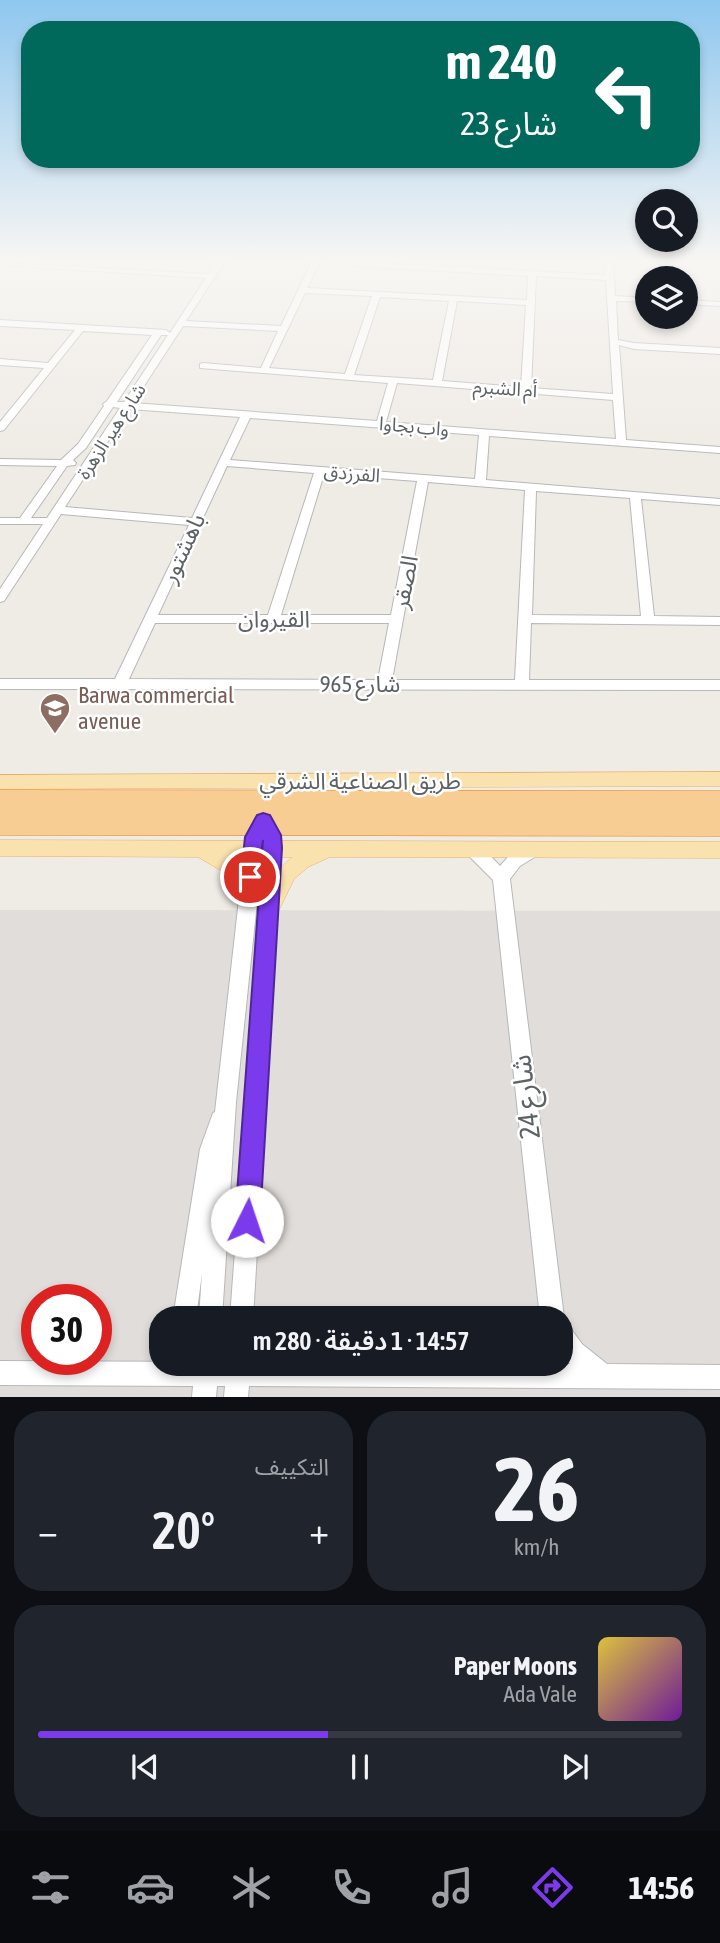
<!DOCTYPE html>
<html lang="ar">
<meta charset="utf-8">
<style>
body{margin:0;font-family:"Asap Condensed","Noto Sans Arabic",sans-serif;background:#20242c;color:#f1f3f6;direction:rtl;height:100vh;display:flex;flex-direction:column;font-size:26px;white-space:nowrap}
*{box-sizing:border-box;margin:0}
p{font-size:23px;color:#9ea1a6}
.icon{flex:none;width:38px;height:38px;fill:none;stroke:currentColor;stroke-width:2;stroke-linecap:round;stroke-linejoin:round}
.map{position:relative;height:1397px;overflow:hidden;direction:ltr}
.details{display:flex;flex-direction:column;gap:14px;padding:14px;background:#0d0f14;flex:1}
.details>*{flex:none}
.banner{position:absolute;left:21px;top:21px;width:679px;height:147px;border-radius:28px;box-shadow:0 4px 10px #0003;direction:rtl;background:#00695c;color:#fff;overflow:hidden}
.controls{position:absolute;left:635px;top:189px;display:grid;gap:14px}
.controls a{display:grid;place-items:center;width:63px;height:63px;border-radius:50%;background:#171b24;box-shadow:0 4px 10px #0003;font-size:35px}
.speed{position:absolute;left:21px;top:1284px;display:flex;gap:14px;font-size:35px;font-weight:700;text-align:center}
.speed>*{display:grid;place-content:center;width:91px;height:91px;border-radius:50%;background:#171b24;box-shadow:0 4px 10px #0003;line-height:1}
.speed .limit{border:10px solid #d22;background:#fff;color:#111}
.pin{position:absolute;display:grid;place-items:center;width:60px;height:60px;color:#fff;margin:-30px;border:4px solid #fff;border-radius:50%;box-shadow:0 2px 7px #0007}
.me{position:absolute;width:77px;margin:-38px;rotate:4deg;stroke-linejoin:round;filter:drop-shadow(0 0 5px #0008)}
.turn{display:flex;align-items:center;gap:24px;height:147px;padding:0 28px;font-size:32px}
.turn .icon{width:91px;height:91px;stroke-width:2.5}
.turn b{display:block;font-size:49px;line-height:60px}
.big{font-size:52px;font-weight:600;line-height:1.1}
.details .widget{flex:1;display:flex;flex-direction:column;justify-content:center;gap:10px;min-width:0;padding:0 24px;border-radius:28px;background:#20242c}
.details .dial{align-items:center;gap:0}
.dial b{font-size:91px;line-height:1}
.song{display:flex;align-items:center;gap:21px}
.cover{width:84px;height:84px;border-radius:10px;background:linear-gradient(135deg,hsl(50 70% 55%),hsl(280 70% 35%))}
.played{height:7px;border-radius:4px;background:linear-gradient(90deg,#7c3aed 45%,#363941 45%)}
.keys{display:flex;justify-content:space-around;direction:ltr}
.heat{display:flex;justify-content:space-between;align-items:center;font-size:38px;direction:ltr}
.details .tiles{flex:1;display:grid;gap:14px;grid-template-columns:1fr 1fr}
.widget:last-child{grid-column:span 2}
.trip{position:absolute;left:149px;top:1306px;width:424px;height:70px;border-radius:28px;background:#171b24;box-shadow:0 4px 10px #0003;font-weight:600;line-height:70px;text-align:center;direction:rtl}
.menu{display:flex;height:112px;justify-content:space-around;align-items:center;background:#090b0e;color:#9ea1a6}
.menu .icon{width:49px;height:49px}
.menu .current{color:#7c3aed}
.menu b{font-size:32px;color:#f1f3f6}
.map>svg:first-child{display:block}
</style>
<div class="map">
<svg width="720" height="1397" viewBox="0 0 720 1397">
<rect width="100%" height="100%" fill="#efebe5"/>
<!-- industrial -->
<path fill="#e0ddda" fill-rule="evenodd" d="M0 910 720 911V1397H0ZM37 1300H96V1360H37ZM161 1318H560V1363H161Z"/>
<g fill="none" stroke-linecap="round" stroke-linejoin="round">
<!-- minor casing -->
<g stroke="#b6b8bb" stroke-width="2">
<g id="minor">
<path d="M0 263 209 274 216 263H224L186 321 281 326 311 263H319L307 288 527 300 528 276 339 265 335 263H374L606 275 605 263H613L615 296 648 298V302L616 301 618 340 634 343 720 348V354L634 349 619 345 626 440 720 447V453L489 436 486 480 720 499V505L641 499 654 616 720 617V625L531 623 529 680H720V690L0 689V679H115L189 525 61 514 4 601 0 602V589L43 524H0V518H20L57 466 0 465V459L61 460 78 444 104 406 103 404 107 401 152 335 83 331 4 430 0 431V422L44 368 0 365V359L48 363 75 330 0 326V320L166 330 170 333 206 278 0 265ZM536 276 606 280 613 394 531 388ZM305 293 372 296 345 374 269 368ZM380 297 449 301 433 380 354 375ZM457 301 526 305 521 387 442 381ZM183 326 278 331 261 368 203 363 200 364V368L388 383 377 421 133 403ZM161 335H168L124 402H117ZM397 383 613 400 616 439 386 422ZM113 407 120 408 47 518H31L67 466 75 465 76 463 73 460 86 448ZM129 409 240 417 192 518 65 507ZM250 418 479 435 475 479 230 460ZM227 466 314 473 268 615H158ZM324 474 417 481 391 615H281ZM428 482 525 490 515 680H392ZM536 491 630 498 641 616 532 615ZM155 623H389L378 680 129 679Z"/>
<path d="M686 300 720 302V306L686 304Z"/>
<path d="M360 779 365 781 368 785 365 789 360 791 301 802 296 800 293 796 296 792 301 790Z"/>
<path d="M264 814 270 816 280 835 281 848 253 1318H230L265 848 264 835 236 1102 222 1318H199L202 1273 196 1318H173L200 1149 213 1113 215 1112 246 837 258 816Z"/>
<path d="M474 843 480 845 500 866C509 855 524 841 538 845L540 850 538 855 520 866 510 879 564 1318 562 1322 568 1325 582 1344 607 1364 720 1365V1389L249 1386 248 1397H224L225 1386H217L216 1397H192L193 1386 0 1385V1361L570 1364 560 1353V1318H540L493 880 468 855 466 850 468 845Z"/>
</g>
</g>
<!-- major casing -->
<g stroke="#e9ae63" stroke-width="1">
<g id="major">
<path d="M720 772V786L0 789V775Z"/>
<path d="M0 840 720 842V858L330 857 308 867 294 879 277 914 269 917 261 914 258 908 274 874 292 857H233L241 862 259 896 255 902 248 905 241 902 227 874 198 857 0 856Z"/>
</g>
</g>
<!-- minor -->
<use href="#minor" fill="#fff" fill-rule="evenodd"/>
<!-- major -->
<use href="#major" fill="#fae2ae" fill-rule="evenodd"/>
<!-- highway-bridge casing -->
<g stroke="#e77f0d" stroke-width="25" stroke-linecap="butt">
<g id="highway-bridge">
<path d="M0 802 720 803"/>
<path d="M0 823 720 824"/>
</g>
</g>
<!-- highway-bridge -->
<use href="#highway-bridge" stroke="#f7cd94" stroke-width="24"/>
</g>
<!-- sky -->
<linearGradient id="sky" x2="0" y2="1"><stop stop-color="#8fc7ef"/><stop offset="0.57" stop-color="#f8f6f3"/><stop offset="1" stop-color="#f8f6f3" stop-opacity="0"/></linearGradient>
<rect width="720" height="458" fill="url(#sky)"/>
<!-- route -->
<path fill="#7c3aed" stroke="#51269a" stroke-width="2" d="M263 813 270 815 281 835 282 848 260 1221 256 1229 247 1233 239 1229 235 1221 263 840 257 882H244L241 877 245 837 257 815Z"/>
<!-- icons -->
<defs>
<g id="school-pin" transform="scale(1.575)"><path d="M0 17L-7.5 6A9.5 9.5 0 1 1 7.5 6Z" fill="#8d6e63" stroke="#fff"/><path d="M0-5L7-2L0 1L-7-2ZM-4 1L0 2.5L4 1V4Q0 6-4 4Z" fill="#fff"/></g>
</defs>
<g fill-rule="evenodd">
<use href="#school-pin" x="55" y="708"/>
</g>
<g text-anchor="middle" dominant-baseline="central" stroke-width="5" stroke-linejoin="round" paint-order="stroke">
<!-- far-street labels -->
<g font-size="19" fill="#5d6265" stroke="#fff">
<text transform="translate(505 388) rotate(4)">أم الشبرم</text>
<text transform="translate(414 426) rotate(5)">واب بجاوا</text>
<text transform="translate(111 431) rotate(-57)">شارع هير الزهرة</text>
<text transform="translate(352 473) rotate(5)">الفرزدق</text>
</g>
<!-- street labels -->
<g font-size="23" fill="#5d6265" stroke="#fff">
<text transform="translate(183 548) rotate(-65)">باهشتور</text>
<text transform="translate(405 582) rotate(-79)">الصقر</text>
<text x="274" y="619">القيروان</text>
<text x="360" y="684">شارع 965</text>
<text x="360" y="781">طريق الصناعية الشرقي</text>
</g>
<!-- education labels -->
<g font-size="23" fill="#785e54" stroke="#fff" text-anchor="start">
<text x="78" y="695">Barwa commercial<tspan x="78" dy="26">avenue</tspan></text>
</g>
<!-- near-street labels -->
<g font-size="28" fill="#5d6265" stroke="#fff">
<text transform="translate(525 1097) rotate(-97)">شارع 24</text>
</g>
</g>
</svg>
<div class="controls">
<a><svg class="icon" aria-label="search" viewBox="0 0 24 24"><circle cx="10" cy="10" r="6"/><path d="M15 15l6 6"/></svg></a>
<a><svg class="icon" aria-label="layers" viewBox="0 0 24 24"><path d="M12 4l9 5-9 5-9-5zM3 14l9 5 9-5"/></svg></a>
</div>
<div class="speed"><div class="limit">30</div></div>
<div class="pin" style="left:250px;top:877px;background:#d93025"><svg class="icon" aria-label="arrive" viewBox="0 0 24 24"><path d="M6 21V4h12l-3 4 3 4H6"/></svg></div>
<svg class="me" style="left:247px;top:1221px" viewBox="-20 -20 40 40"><circle r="19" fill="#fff"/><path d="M0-13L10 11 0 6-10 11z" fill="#7c3aed"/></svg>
<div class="trip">14:57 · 1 دقيقة · 280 m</div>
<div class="banner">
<div class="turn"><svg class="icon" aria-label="left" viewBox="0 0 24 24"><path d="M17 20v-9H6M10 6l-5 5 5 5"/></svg><div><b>240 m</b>شارع 23</div></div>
</div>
</div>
<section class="details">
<div class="tiles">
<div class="widget dial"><b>26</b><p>km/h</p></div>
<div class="widget"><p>التكييف</p>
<div class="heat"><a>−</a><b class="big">20°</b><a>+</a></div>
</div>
<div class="widget">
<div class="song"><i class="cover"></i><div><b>Paper Moons</b><p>Ada Vale</p></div></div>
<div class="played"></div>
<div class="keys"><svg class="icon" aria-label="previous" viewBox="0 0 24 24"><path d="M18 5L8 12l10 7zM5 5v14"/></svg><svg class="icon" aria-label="pause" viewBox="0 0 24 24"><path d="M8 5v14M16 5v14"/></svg><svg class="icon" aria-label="next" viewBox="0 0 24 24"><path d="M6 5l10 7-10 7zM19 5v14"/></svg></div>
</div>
</div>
</section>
<nav class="menu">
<b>14:56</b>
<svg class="icon current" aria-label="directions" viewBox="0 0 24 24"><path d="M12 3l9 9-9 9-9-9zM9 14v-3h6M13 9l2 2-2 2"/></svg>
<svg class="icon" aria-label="music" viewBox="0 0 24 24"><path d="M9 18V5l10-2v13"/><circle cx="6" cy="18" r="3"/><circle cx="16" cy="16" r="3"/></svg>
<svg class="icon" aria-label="phone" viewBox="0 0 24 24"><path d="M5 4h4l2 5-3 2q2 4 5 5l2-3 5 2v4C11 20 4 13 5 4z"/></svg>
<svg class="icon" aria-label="climate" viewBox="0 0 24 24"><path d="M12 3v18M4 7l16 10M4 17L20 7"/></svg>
<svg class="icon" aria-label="car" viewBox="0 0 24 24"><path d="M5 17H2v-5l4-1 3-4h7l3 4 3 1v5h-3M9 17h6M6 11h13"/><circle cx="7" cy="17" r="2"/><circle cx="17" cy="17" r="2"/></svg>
<svg class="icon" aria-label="filters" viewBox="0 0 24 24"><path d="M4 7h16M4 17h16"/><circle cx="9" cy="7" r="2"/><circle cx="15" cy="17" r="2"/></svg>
</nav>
